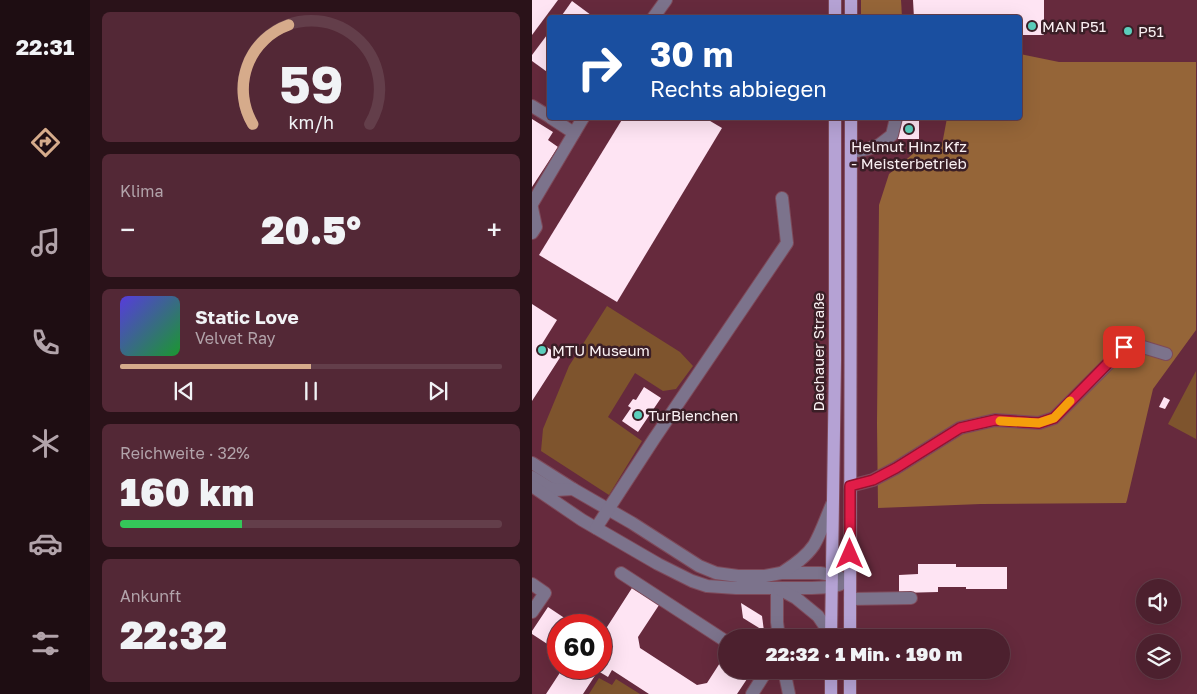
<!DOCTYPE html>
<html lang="de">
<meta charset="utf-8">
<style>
body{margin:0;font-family:"Golos Text",sans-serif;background:#532836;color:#f1f3f6;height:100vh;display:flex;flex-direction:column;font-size:19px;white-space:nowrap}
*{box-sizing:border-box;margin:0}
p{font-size:16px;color:#b2a3aa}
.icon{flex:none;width:28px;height:28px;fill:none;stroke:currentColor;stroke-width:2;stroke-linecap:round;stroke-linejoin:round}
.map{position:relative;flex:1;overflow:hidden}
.details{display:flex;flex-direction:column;gap:12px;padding:12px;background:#2a1219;width:442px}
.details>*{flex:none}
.top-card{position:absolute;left:15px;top:15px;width:475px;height:105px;border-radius:5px;box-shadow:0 5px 20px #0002,0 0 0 1px #633e4a;background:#1a4fa0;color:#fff;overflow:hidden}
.tools{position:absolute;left:604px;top:579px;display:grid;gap:10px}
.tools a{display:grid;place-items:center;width:45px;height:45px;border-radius:50%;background:#4c202e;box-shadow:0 5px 20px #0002,0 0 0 1px #633e4a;font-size:25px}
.speed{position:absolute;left:15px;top:614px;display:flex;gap:10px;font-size:25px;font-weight:700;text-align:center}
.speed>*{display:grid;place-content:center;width:65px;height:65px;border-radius:50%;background:#4c202e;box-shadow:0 5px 20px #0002,0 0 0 1px #633e4a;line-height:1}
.speed .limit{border:8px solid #d22;background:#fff;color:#111}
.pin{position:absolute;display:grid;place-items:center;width:42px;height:42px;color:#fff;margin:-21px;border-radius:10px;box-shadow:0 2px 8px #0006}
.me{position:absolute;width:55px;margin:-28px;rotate:0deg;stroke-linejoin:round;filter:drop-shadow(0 0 4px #0008)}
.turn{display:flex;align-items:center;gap:18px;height:105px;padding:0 20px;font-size:22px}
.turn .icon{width:65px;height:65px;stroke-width:2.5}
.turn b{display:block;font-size:35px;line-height:42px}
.big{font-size:38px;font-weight:800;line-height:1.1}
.details .tile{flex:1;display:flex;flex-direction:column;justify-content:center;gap:8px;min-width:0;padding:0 18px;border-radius:8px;background:#532836}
.details .dial{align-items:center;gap:0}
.dial svg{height:130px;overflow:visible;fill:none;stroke:#633e4a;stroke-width:7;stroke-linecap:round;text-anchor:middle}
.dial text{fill:#f1f3f6;stroke:none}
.song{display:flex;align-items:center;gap:15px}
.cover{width:60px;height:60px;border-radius:8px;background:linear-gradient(135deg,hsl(250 70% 55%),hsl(130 70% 35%))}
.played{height:5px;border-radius:2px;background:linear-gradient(90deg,#d6ab8b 50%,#633e4a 50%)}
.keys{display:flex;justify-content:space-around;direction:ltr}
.heat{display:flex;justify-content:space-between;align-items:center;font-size:28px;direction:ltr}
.charge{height:8px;border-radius:4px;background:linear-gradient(90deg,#34c759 32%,#633e4a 0)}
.trip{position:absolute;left:186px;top:629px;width:292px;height:50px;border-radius:25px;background:#4c202e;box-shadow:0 5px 20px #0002,0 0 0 1px #633e4a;font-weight:800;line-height:50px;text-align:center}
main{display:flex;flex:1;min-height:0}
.tab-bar{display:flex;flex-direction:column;width:90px;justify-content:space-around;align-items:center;background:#1e0d12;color:#b2a3aa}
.tab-bar .icon{width:35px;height:35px}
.tab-bar .current{color:#d6ab8b}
.tab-bar b{font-size:22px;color:#f1f3f6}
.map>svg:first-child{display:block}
</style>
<main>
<nav class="tab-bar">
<b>22:31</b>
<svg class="icon current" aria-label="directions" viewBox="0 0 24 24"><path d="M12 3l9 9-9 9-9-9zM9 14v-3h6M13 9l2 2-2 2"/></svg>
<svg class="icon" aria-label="music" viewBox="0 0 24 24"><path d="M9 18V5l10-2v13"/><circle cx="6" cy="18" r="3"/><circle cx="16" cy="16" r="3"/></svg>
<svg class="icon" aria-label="phone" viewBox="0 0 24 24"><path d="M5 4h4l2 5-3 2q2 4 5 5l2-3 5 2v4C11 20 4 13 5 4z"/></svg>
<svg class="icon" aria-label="climate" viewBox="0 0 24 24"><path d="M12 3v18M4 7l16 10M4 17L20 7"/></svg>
<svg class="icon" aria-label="car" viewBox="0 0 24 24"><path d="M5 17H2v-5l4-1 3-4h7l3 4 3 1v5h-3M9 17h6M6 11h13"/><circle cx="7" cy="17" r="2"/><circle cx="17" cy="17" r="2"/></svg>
<svg class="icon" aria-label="filters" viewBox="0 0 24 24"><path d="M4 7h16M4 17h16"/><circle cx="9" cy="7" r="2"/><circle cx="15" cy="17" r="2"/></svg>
</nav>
<section class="details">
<div class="tile dial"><svg viewBox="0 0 100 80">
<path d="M14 69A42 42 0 1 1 86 69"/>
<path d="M14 69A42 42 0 0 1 36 8" stroke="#d6ab8b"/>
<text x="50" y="56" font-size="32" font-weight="700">59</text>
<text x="50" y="72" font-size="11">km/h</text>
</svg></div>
<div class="tile"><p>Klima</p>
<div class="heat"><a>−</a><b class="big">20.5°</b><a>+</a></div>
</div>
<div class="tile">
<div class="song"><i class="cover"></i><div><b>Static Love</b><p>Velvet Ray</p></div></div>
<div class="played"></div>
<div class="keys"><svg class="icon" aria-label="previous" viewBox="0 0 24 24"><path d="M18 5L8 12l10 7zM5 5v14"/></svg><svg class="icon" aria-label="pause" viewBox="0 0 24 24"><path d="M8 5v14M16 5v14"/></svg><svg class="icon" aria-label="next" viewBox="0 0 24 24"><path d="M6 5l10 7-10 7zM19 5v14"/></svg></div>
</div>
<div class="tile"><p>Reichweite · 32%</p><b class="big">160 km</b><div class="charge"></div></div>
<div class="tile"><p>Ankunft</p><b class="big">22:32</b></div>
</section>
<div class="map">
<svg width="665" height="694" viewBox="0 0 665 694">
<rect width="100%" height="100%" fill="#662a3d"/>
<!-- green -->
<g fill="#7e542d">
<path d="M75 306 148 352 161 366 144 389 131 391 103 373 76 417 110 441 77 495 9 451 11 429 37 366Z"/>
<path d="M664 371V439L636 424Z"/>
<path d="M67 678 80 685 84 679 108 694H57Z"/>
</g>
<!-- forest -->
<g fill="#956538">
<path d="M329 0H369L370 17H329Z"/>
<path d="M488 54 527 62H664V330L621 389 595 500 594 503 449 504 346 508 345 424 347 205 357 174 382 153 409 150 415 118H488Z"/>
</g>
<!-- building -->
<g fill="#fee4f3">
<path d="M0 0H26L0 35Z"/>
<path d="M381 0H512V35H488V18H382Z"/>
<path d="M40 1 63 18H28Z"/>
<path d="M18 31V74L0 61V55Z"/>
<path d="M91 118H173L190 128 85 302 7 255Z"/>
<path d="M369 118H391V119H387V139H366V119Z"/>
<path d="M0 119 21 132 16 140 26 147 0 187Z"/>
<path d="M0 304 25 320 10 344 29 356 0 401Z"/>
<path d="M112 387 129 398 106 432 90 421 99 408 96 406 101 399 104 400Z"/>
<path d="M632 397 638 400 633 409 627 407Z"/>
<path d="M386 564H424V567H475V589H434V587H406V592L367 593V575L386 574Z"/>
<path d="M100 588 127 605 106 637 108 648 165 685 175 683 195 652V670H221L205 694H117L80 670 76 677 66 671 51 694H14L31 668H69V628L75 627Z"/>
<path d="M209 603 230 616 232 631 211 618Z"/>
<path d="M16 607 43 625H26V651L0 634V631Z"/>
</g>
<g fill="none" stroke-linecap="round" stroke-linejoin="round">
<!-- minor casing -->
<g stroke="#7e4a5a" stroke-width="14">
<g id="minor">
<path d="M121 18 134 0"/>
<path d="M0 106 18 117"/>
<path d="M19 118 42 133"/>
<path d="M319 152 335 149 347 145 360 135 364 118"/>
<path d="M0 204 51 118"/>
<path d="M0 208 4 227 0 233"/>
<path d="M0 463 41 489 100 523 167 566 184 573 206 576H233L249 573H288L300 575 318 581"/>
<path d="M0 477 18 488 24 490 41 489"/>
<path d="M0 486 50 520 126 564 160 581 175 586 204 588H280L300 587 309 584"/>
<path d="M318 486 341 480 364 468 428 428 463 420 507 423 522 418 593 347H611L634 354"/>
<path d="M64 528 122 439 255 243 250 198"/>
<path d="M251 572C262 565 274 557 282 545 289 533 294 518 300 504"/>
<path d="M89 573 195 642"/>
<path d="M0 584 13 593 0 612"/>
<path d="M245 588V622L247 638"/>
<path d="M247 589 264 598 286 616 299 635"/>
<path d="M318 599 379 598"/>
<path d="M252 670 257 694"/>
<path d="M220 694 232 675 233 670"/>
</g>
</g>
<!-- major casing -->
<g stroke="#7e4a5a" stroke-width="14">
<g id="major">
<path d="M303 18V0"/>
<path d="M319 18V0"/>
<path d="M299 638 303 361V118"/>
<path d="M318 638 319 118"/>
<path d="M318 670V694"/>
<path d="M299 694V670"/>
</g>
</g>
<!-- minor -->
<use href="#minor" stroke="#7c738c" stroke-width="12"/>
<!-- major -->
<use href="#major" stroke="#b5a2d4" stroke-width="12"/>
</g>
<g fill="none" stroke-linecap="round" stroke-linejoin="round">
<!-- route casing -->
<g stroke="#92132f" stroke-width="12">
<path id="route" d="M318 554V486L341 480 364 468 428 428 463 420 507 423 522 418 592 347"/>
</g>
<!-- route -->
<use href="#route" stroke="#e11d48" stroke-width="9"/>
<!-- slow -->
<path stroke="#f59e0b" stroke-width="9" d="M468 421 507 423 522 418 538 401"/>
</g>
<!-- markers -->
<g fill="#5bcebc" stroke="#3a1e26" stroke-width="2">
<circle cx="500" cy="26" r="5"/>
<circle cx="596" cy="31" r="5"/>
<circle cx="377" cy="129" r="5"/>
<circle cx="10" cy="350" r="5"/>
<circle cx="106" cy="415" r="5"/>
</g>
<g text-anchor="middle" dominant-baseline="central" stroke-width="5" stroke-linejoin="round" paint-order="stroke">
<!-- poi labels -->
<g font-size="15" fill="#faf1f3" stroke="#3a1e26" text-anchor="start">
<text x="510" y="26">MAN P51</text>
<text x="606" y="31">P51</text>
<text x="377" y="146" text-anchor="middle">Helmut Hinz Kfz<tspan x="377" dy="17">- Meisterbetrieb</tspan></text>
<text x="20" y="350">MTU Museum</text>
<text x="116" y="415">TurBienchen</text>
</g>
<!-- street labels -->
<g font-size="15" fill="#faf1f3" stroke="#3a1e26">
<text transform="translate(286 352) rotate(-90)">Dachauer Straße</text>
</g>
</g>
</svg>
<div class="tools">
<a><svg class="icon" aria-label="sound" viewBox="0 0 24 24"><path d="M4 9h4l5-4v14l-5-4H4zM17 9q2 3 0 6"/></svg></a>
<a><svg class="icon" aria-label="layers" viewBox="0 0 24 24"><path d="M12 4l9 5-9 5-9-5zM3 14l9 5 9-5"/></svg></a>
</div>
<div class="speed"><div class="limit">60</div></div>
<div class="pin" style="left:592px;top:347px;background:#d93025"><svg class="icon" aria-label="arrive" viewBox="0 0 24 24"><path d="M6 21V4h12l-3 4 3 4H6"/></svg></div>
<svg class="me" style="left:318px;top:554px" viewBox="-20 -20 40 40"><path d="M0-17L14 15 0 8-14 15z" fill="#e11d48" stroke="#fff" stroke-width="4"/></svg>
<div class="trip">22:32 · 1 Min. · 190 m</div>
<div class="top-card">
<div class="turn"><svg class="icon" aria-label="right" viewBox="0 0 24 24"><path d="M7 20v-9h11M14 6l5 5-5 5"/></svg><div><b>30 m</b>Rechts abbiegen</div></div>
</div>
</div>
</main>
